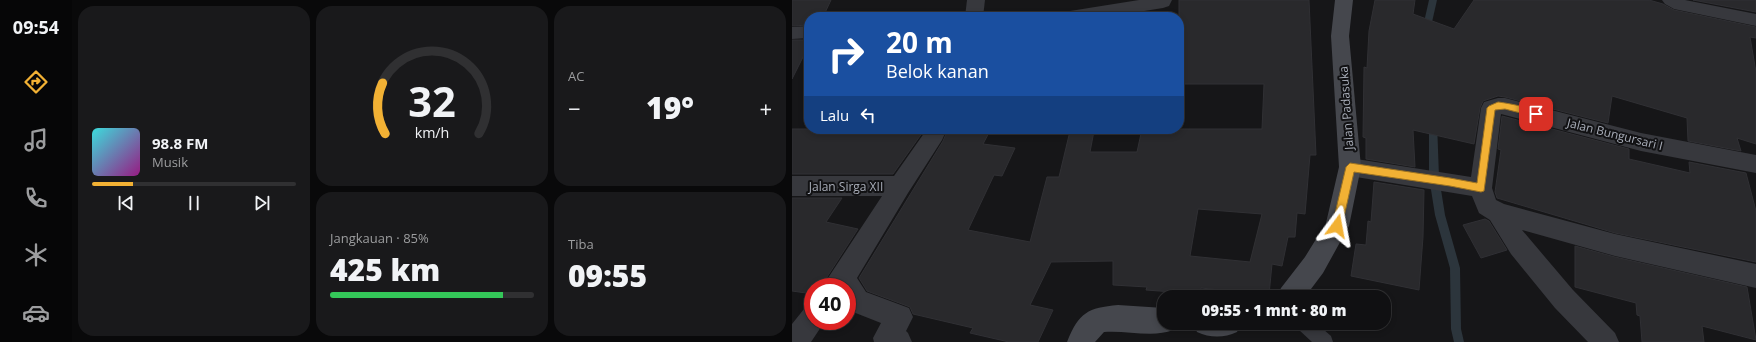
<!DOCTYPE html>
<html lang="id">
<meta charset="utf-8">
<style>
body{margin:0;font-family:"Open Sans",sans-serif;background:#19191b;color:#f1f3f6;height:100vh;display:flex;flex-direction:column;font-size:15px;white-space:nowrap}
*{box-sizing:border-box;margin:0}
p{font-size:13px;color:#9c9d9f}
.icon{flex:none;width:22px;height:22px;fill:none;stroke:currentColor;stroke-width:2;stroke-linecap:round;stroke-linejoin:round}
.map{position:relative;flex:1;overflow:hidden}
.drawer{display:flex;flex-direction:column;gap:6px;padding:6px;background:#09090a;width:720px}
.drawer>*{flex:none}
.banner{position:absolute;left:12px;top:12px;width:380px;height:122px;border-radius:16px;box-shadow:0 2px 6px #0003,0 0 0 1px #303032;background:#1a4fa0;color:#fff;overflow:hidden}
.speed{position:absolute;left:12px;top:278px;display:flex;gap:8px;font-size:20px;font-weight:700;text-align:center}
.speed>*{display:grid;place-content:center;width:52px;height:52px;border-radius:50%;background:#101012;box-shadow:0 2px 6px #0003,0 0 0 1px #303032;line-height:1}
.speed .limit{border:6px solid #d22;background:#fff;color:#111}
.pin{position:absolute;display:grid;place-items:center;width:34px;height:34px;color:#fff;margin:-17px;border-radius:8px;box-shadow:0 2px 6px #0006}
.me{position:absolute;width:44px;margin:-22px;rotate:13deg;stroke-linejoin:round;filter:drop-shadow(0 0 3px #0008)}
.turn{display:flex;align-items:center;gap:14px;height:84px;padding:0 16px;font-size:18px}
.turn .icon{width:52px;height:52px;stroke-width:2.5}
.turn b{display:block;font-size:28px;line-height:34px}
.then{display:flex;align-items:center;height:38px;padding:0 16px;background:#0003;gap:8px;font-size:15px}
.big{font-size:30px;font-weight:800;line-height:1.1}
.drawer .card{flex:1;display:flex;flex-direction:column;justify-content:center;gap:6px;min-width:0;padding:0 14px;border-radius:16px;background:#19191b}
.drawer .dial{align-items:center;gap:0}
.dial svg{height:104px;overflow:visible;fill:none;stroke:#303032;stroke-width:7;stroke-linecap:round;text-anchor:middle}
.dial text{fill:#f1f3f6;stroke:none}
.song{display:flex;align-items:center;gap:12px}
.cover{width:48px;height:48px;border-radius:6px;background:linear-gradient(135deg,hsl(180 70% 55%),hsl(310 70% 35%))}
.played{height:4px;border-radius:2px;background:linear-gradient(90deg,#f2b134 20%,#303032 20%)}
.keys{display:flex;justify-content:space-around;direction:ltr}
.heat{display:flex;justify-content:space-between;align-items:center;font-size:22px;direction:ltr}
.charge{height:6px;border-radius:3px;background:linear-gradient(90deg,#34c759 85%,#303032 0)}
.drawer .tiles{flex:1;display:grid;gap:6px;grid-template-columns:repeat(3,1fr)}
.card:first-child{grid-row:span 2}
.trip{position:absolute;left:365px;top:290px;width:234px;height:40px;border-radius:16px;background:#101012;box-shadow:0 2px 6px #0003,0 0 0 1px #303032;font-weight:800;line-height:40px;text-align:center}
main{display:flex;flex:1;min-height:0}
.tab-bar{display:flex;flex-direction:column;width:72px;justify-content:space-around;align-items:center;background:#060607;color:#9c9d9f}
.tab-bar .icon{width:28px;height:28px}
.tab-bar .on{color:#f2b134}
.tab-bar b{font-size:18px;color:#f1f3f6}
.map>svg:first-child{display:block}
</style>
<main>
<nav class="tab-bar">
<b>09:54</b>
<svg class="icon on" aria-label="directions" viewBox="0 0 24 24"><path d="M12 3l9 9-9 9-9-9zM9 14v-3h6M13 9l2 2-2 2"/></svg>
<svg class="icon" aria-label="music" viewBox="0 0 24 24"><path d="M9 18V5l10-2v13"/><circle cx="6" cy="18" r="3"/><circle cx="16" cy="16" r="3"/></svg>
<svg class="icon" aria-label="phone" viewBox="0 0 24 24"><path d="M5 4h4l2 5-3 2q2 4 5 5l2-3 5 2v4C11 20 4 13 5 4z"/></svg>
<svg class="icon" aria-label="climate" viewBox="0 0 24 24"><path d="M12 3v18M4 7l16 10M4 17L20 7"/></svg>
<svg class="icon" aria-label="car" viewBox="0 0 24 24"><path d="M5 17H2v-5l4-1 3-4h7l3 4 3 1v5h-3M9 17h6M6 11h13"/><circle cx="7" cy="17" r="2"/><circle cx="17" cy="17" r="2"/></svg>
</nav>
<section class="drawer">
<div class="tiles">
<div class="card">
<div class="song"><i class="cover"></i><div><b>98.8 FM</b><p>Musik</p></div></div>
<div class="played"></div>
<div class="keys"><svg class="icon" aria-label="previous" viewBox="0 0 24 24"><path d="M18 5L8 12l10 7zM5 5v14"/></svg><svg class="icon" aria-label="pause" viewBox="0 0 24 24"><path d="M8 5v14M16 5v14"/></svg><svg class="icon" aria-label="next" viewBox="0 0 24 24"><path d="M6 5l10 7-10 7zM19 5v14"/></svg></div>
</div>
<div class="card dial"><svg viewBox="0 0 100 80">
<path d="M14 69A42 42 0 1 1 86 69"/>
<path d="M14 69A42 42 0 0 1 12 30" stroke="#f2b134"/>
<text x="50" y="56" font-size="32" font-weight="700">32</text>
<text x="50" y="72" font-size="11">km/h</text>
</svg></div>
<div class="card"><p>AC</p>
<div class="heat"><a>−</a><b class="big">19°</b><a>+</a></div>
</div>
<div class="card"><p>Jangkauan · 85%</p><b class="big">425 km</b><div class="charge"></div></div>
<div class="card"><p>Tiba</p><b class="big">09:55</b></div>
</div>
</section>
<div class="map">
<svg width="964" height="342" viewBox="0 0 964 342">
<rect width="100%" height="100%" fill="#161618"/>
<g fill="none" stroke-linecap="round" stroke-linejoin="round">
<!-- stream -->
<g fill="#2c353c" fill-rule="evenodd">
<path d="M637 0H645L638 31 634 34 630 31Z"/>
<path d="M641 119 645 122 647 177 653 215 668 268 669 329 672 342H662L659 329 658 268 643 215 637 177V122Z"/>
</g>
</g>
<!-- building -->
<g fill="#29292c" stroke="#303034" fill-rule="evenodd">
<path d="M0 0H39L31 17H17V25L0 26Z"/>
<path d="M387 0H517L524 155H518L513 214 505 213 503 237H496L490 266 480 264 477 295 409 288 408 294 354 290 355 287 321 285V261L259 262 238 305 261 310 246 342H217L178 333 181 328 121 314 118 307 75 291 67 278 151 141 156 129H199L191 144 223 148 210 176 202 175 176 230 238 242 255 177H267L278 131H302L298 152H345L350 129H470L472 84H387ZM406 209 470 214 458 262 398 256Z"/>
<path d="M583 0H623L621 14 662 29 682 0H857L871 4 882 10 964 27V38L958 37 964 72V144L945 138 949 151 896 141 895 118 820 96 816 123 713 97 706 96 691 101 688 108 682 144 621 130 623 167 574 159V138L571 137 572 67 575 68 577 31Z"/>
<path d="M901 0H964V12Z"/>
<path d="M0 40H17V45L0 79Z"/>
<path d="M710 116 837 149V159L898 173 897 162 954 173 964 211V262L823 233 705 198 703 192 709 150 706 149Z"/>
<path d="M0 129H133L101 174H0Z"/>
<path d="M582 182 632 190 631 237 627 290 559 276 564 244 574 245 576 221 579 222Z"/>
<path d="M0 198H50L34 222 66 229 35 277 31 287H21V294L0 291Z"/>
<path d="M693 219 697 221 715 250 689 258 671 225Z"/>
<path d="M783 246 823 257 955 287 964 340 910 326 912 342H850L848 316 845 315 844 303 783 287Z"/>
</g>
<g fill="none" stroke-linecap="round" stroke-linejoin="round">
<!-- lane -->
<path fill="#37383d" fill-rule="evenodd" d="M504 323H524L539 336 541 342H520L506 329Z"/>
<!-- street -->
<g fill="#37383d" fill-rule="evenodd">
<path d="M175 0H193L191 17H173Z"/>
<path d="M347 0H380L377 6 371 8 315 17H269L272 13 278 11Z"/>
<path d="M870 0H893L964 14V26L882 9 873 4Z"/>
<path d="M17 26V38L0 39V27Z"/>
<path d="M706 98H713L849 133 964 155V173L849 151 709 114 700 188 704 200 712 204 823 234 964 264V288L823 256 730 230 781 290 823 333 827 342H796L763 308 719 254 698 220 687 213 680 196 558 176 550 173 547 167 550 161 558 158 679 177 689 108 692 102Z"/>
<path d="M135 129H155L150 140 116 193 65 278 74 292 117 308 121 317 114 331 116 333 120 342H82L81 338 89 323 56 310 55 287H32L36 278 90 196H0V176H102Z"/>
<path d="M21 305V321H33L19 342H0V324L12 309Z"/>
</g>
<!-- secondary -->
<g fill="#45474d" fill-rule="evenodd">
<path d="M543 0H561L557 36 569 167 557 226 531 273 513 297H485L489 288 513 257 534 223 547 167 539 36Z"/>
<path d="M326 305 372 308V323H384L381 330C362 338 333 330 312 332L303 342H275C287 312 296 308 326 305Z"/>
<path d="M401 323H449L445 332C432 338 418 338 405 332Z"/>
</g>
</g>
<!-- route -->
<path fill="#f2b134" stroke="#9d7322" d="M706 102C715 103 743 108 748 114L744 117 713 109 703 110 692 191 689 192 658 186 562 172 550 226 548 229 545 230 542 229 540 226 554 167 558 163 658 178 685 183 695 108 697 106Z"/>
<g text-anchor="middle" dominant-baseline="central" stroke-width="4" stroke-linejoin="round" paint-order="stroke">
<!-- street labels -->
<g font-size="12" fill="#a8adb8" stroke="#111113">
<text transform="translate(554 108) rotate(-94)">Jalan Padasuka</text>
<text transform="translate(823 134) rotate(14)">Jalan Bungursari I</text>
<text x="54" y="186">Jalan Sirga XII</text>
</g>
</g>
</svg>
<div class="speed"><div class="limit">40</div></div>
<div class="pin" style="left:744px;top:114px;background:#d93025"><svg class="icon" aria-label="arrive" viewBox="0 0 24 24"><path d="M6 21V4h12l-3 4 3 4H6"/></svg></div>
<svg class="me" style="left:545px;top:226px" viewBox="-20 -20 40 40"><path d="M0-17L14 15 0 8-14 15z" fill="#f2b134" stroke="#fff" stroke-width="4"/></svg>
<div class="trip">09:55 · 1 mnt · 80 m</div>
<div class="banner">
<div class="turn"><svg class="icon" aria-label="right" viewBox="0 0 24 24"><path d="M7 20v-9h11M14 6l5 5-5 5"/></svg><div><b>20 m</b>Belok kanan</div></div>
<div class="then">Lalu<svg class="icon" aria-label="left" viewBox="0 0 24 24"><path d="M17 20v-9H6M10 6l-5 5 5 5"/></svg></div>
</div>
</div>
</main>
